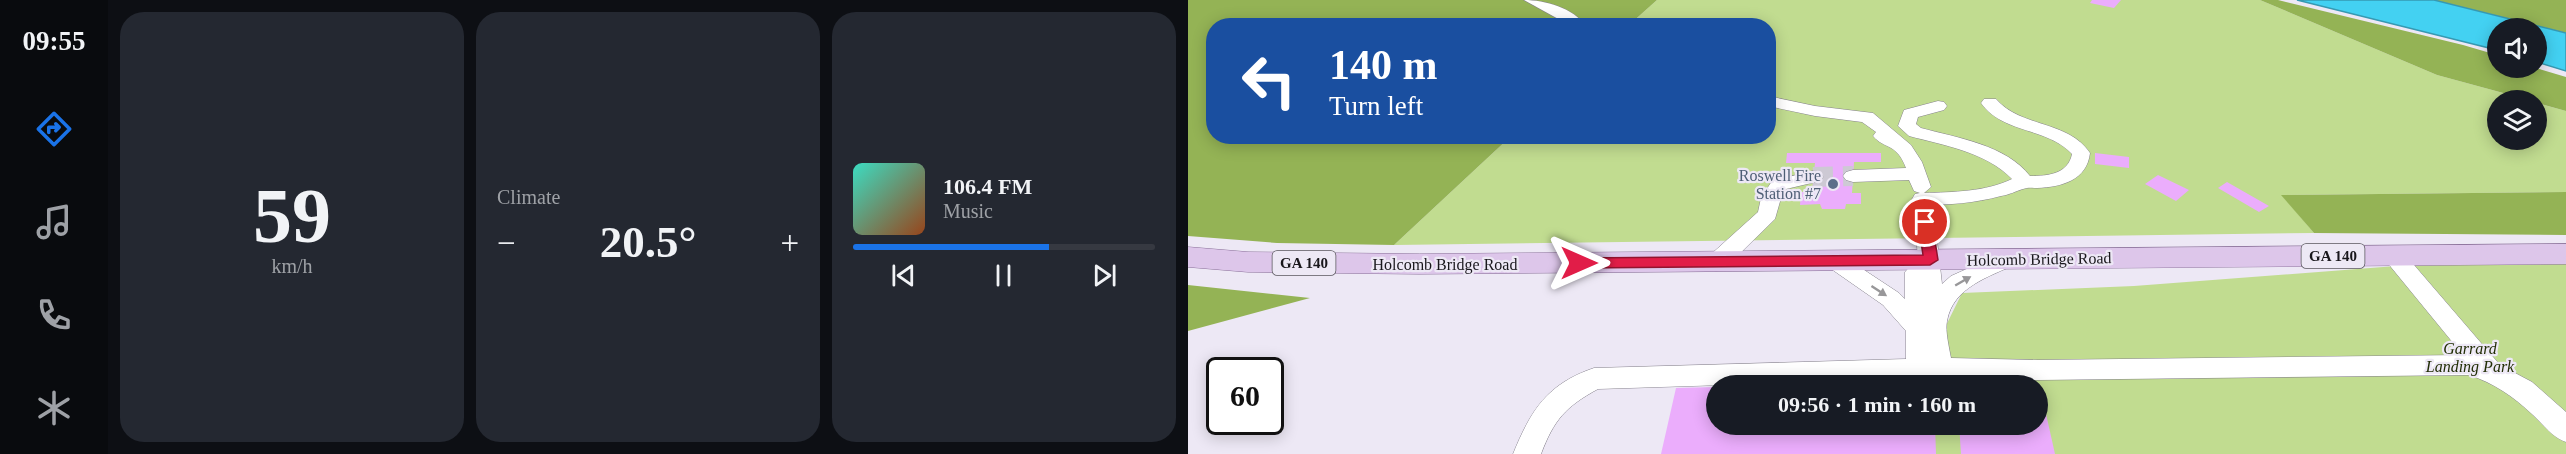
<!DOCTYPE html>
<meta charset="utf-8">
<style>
body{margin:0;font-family:Georgia,serif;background:#242831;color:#f1f3f6;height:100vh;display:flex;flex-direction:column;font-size:22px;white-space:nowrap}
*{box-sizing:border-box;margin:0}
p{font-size:20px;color:#9ea1a6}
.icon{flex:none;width:33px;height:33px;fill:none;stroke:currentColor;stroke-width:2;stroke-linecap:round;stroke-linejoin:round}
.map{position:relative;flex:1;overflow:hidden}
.side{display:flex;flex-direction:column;gap:12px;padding:12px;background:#0d0f14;width:1080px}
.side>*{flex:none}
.guide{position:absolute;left:18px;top:18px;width:570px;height:126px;border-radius:24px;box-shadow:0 3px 15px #0003;background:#1a4fa0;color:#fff;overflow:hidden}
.controls{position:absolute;left:1299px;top:18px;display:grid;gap:12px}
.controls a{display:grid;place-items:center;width:60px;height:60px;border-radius:50%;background:#171b24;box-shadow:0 3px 15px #0003;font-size:30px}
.speed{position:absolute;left:18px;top:357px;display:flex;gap:12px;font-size:30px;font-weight:700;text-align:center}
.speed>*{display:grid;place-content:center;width:78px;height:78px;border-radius:50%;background:#171b24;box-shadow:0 3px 15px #0003;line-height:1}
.speed .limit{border:3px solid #111;border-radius:9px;background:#fff;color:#111}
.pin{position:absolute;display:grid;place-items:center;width:51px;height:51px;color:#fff;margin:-26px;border:3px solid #fff;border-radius:50%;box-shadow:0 2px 6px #0007}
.me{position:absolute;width:66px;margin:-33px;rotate:90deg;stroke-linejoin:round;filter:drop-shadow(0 0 4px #0008)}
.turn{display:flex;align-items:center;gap:21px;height:126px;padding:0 24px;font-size:27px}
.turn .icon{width:78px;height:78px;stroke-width:2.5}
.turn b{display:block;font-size:42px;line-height:51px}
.big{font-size:45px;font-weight:800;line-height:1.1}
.side .tile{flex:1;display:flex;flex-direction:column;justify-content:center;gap:9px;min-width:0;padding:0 21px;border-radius:24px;background:#242831}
.side .dial{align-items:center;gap:0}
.dial b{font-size:78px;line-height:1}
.song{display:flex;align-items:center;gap:18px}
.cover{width:72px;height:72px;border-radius:9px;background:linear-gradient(135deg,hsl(170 70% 55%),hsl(20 70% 35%))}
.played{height:6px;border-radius:3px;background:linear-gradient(90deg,#1a73e8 65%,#363941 65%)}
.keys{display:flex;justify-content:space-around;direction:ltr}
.heat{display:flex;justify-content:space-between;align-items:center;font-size:33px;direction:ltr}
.side .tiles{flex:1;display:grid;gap:12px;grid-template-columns:repeat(3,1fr)}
.trip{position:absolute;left:518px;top:375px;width:342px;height:60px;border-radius:30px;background:#171b24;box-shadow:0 3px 15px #0003;font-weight:800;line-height:60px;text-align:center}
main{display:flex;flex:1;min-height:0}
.tabs{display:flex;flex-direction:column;width:108px;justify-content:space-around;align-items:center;background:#090b0e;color:#9ea1a6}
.tabs .icon{width:42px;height:42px}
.tabs .on{color:#1a73e8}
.tabs b{font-size:27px;color:#f1f3f6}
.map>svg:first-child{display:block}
</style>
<main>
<nav class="tabs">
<b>09:55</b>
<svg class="icon on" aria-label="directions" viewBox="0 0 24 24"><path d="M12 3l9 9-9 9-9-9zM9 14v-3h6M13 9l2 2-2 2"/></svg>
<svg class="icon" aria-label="music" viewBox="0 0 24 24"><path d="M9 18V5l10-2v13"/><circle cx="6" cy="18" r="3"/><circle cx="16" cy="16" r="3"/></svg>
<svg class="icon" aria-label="phone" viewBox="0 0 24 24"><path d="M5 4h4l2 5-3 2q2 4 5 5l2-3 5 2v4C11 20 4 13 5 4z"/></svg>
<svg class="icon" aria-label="climate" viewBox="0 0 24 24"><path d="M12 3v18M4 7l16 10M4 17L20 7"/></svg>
</nav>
<section class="side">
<div class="tiles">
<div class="tile dial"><b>59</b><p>km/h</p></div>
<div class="tile"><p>Climate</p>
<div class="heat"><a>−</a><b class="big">20.5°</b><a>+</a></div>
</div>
<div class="tile">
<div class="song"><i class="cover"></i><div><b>106.4 FM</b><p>Music</p></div></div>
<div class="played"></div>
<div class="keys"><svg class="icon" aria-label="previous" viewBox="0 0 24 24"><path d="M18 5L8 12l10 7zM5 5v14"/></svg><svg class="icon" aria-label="pause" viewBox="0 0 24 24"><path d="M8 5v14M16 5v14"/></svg><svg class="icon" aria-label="next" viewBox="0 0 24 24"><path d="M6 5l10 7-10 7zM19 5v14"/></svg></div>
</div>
</div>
</section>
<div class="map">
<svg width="1378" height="454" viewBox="0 0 1378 454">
<rect width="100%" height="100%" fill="#ede8f5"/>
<!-- green -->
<g fill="#c1dc90">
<path d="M469 0H1072L1249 75 1341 100H1310V140H1348L1349 103 1378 111V192L1094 195 1126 233 206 245 322 137 580 136V26L441 25Z"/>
<path d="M1378 253V454H744L741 425 849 424V386L738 385 737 368 774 293 946 286Z"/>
</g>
<!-- forest -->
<g fill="#94b355">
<path d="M0 0H469L441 25 26 26V136L322 137 206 245 89 243 0 236Z"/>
<path d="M1072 0H1090L1275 45 1309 55 1310 68H1348L1378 77V111L1349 103 1348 100H1341L1249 75Z"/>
<path d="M1246 0H1378V33Z"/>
<path d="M1378 192V235L1126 233 1093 195Z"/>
<path d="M0 285 122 298 0 331Z"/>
</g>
<!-- water -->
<path fill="#43d1f2" stroke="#3699b2" stroke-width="1.5" d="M1109 0H1246L1378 33V71L1349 62 1348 28H1310L1309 50Z"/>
<!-- building -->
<g fill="#ebadfc">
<path d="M904 0H933L926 8 902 3Z"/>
<path d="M599 153H693V162H666L664 193H673V204H658L657 209H634L632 204 612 205 613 192H624L627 163H598Z"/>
<path d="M907 153 941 157V168L907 164Z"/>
<path d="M970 175 1001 190 988 201 957 184Z"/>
<path d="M1039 182 1081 206 1071 212 1030 188Z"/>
<path d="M528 387V424H747L748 454H473L488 388Z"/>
<path d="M849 387H852L867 454H773L771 424H849Z"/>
</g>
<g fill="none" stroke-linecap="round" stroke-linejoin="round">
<!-- minor-tunnel -->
<path stroke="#cdc9d4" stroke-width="20" stroke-dasharray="20 10" stroke-linecap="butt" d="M625 177 665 176"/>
<!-- minor casing -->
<g stroke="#86828d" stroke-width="1">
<g id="minor">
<path d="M336 0C357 0 385 8 398 26H383Z"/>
<path d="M580 96 627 106 685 113 723 145 734 162 743 187 736 193C765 192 797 192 824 179 798 152 755 145 721 136L710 126 716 110 750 101 756 102 759 106 756 110 730 117 728 124 733 128C770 138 818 145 842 176 860 176 880 174 884 154 859 127 815 134 793 103L796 99H808C833 128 880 120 902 153 899 180 874 187 849 188 845 188 840 187 835 189 828 191 821 195 813 196 787 203 761 205 734 205L727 204 724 199 727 194 732 193 726 191 721 180 665 182 658 180 655 176 658 172 665 170 718 168C708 142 697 150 685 136L688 132 674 122 627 116 580 106Z"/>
<path d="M625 171 632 173 635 177 632 181 598 189 593 198 587 219 536 269 528 271 520 269 517 263 520 257 570 212 573 198 584 181Z"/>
<path d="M737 215 744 217 747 222 754 284 763 276 812 254 820 251 828 254 831 259 828 264C801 277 765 287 759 321 757 331 761 347 763 358L850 360 1275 355 1198 261 1195 256 1198 251 1206 248 1214 251 1312 365 1344 382 1378 412V442C1364 437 1356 425 1345 415 1326 397 1306 383 1281 375L850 380 751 378 410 389C377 407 366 420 353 454H325C343 410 359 384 406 368L718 359V331L695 305 639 266 636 261 639 256 647 253 655 256 711 293 717 299V272L730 258 727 222 730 217Z"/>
</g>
</g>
<!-- major casing -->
<g stroke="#8a7099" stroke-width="1">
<path id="major" d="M1378 244V264L231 274 60 272 0 267V247L60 252 231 254Z"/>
</g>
<!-- minor -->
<use href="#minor" fill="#fff" fill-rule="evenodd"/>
<!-- major -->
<use href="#major" fill="#ddc6ea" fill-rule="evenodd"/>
</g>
<!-- one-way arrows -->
<defs><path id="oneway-solid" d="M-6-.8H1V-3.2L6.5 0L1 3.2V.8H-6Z" transform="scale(1.5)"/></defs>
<g fill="#989799">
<use href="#oneway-solid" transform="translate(775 281) rotate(-30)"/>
<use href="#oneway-solid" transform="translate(691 291) rotate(33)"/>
</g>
<!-- route -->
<path fill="#e11d48" stroke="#92132f" stroke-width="1.5" d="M737 217 744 222 750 260 742 265 391 268 384 263 391 258 735 255 730 222Z"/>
<!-- markers -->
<circle fill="#5c6f8a" stroke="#ede8f5" stroke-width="2" cx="645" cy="184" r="6"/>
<g text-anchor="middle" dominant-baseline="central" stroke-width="4.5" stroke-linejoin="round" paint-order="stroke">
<!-- shield labels -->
<g fill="#ede8f5" stroke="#59565d" stroke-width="1.5">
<rect x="1113.5" y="244" width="63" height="24" rx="4.5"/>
<rect x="84.5" y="251" width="63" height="24" rx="4.5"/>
</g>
<g font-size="15" font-weight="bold" fill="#19171c">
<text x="1145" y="256">GA 140</text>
<text x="116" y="263">GA 140</text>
</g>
<!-- service labels -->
<g font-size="16" fill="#4e5e75" stroke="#ede8f5" text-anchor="end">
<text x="633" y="175">Roswell Fire<tspan x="633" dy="18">Station #7</tspan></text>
</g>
<!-- street labels -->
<g font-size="16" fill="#19171c" stroke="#ede8f5">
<text transform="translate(851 259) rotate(-1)">Holcomb Bridge Road</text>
<text x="257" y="264">Holcomb Bridge Road</text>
</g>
<!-- park labels -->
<g font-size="16" font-style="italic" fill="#222e06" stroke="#ede8f5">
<text x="1282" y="348">Garrard<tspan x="1282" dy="18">Landing Park</tspan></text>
</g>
</g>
</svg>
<div class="controls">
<a><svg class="icon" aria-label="sound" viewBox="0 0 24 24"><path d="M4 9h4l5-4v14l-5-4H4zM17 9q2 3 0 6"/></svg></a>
<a><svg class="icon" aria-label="layers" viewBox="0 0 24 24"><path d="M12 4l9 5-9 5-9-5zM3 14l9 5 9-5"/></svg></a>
</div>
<div class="speed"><div class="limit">60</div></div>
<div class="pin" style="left:737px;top:222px;background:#d93025"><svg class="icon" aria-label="arrive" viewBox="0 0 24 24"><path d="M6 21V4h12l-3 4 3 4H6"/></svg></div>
<svg class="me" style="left:391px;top:263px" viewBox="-20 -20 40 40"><path d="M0-17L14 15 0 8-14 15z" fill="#e11d48" stroke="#fff" stroke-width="4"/></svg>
<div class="trip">09:56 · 1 min · 160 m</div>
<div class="guide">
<div class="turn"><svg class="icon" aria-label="left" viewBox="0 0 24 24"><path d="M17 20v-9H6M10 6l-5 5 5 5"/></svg><div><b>140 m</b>Turn left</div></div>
</div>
</div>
</main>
